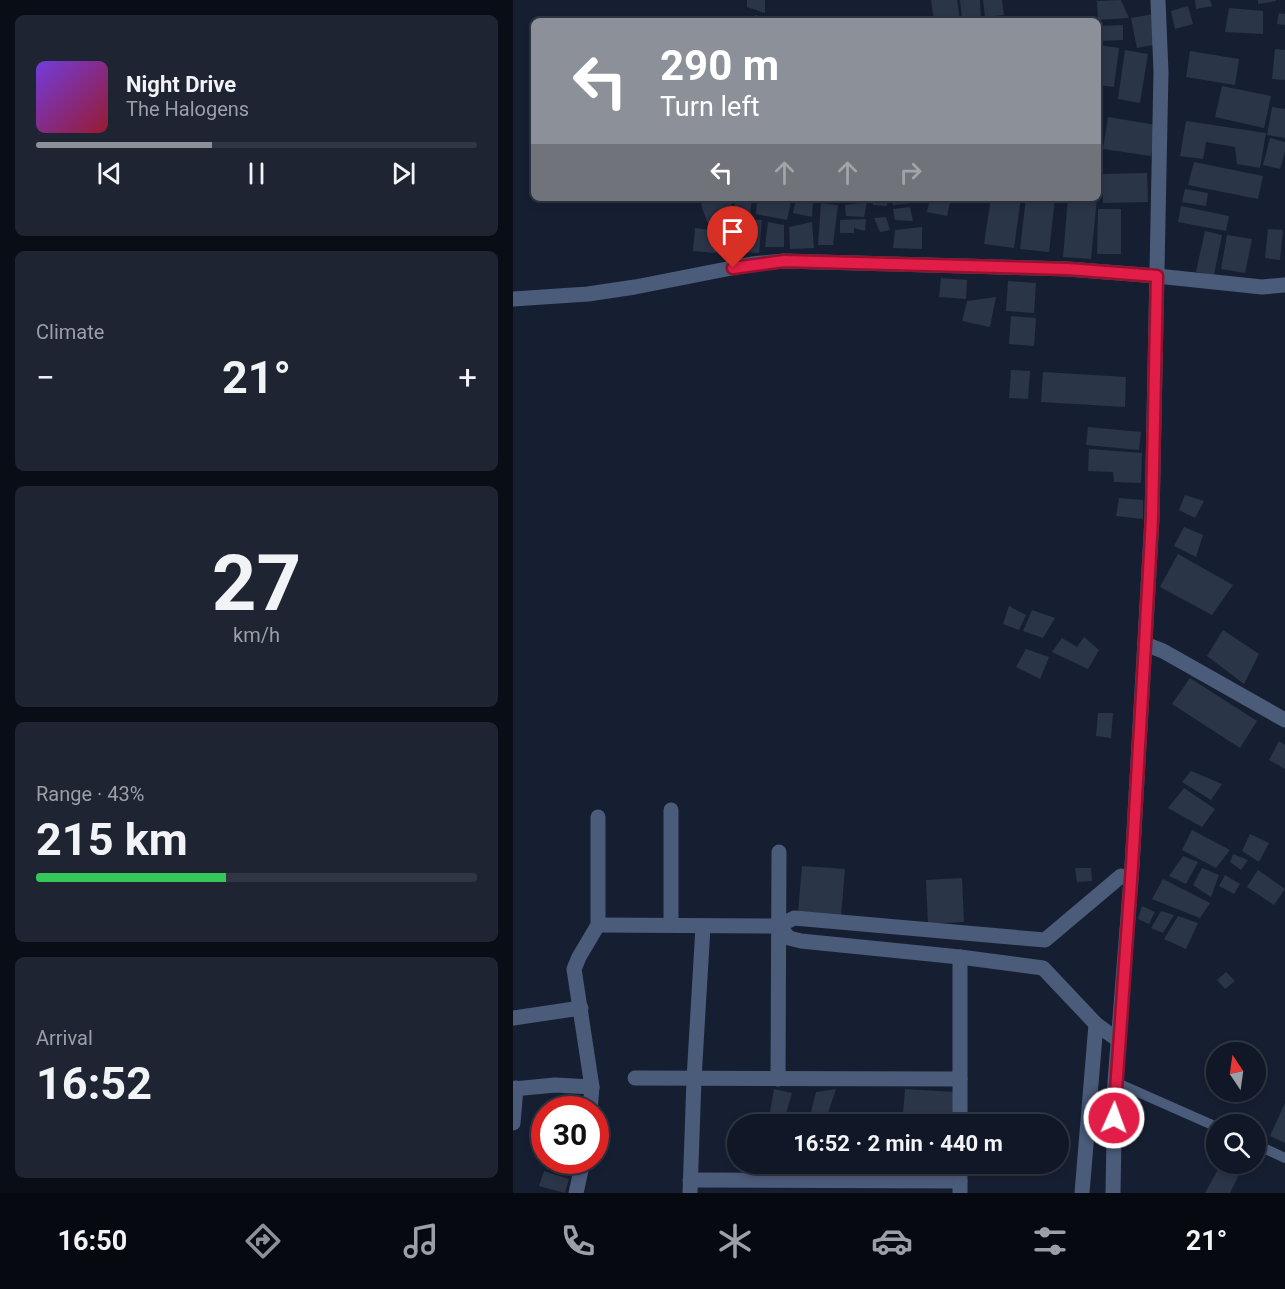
<!DOCTYPE html>
<meta charset="utf-8">
<style>
body{margin:0;font-family:Roboto,sans-serif;background:#1e2432;color:#f1f3f6;height:100vh;display:flex;flex-direction:column;font-size:22px;white-space:nowrap}
*{box-sizing:border-box;margin:0}
p{font-size:20px;color:#9c9fa7}
.icon{flex:none;width:33px;height:33px;fill:none;stroke:currentColor;stroke-width:2;stroke-linecap:round;stroke-linejoin:round}
.map{position:relative;flex:1;overflow:hidden}
.sheet{display:flex;flex-direction:column;gap:15px;padding:15px;background:#090d15;width:513px}
.sheet>*{flex:none}
.hud{position:absolute;left:18px;top:18px;width:570px;height:183px;border-radius:9px;box-shadow:0 3px 9px #0003,0 0 0 2px #303643;background:#8c9099;color:#fff;overflow:hidden}
.needle{width:39px;rotate:347deg}
.buttons{position:absolute;left:693px;top:1042px;display:grid;gap:12px}
.buttons a{display:grid;place-items:center;width:60px;height:60px;border-radius:50%;background:#101726;box-shadow:0 3px 9px #0003,0 0 0 2px #303643;font-size:30px}
.speed{position:absolute;left:18px;top:1096px;display:flex;gap:12px;font-size:30px;font-weight:700;text-align:center}
.speed>*{display:grid;place-content:center;width:78px;height:78px;border-radius:50%;background:#101726;box-shadow:0 3px 9px #0003,0 0 0 2px #303643;line-height:1}
.speed .limit{border:9px solid #d22;background:#fff;color:#111}
.pin{position:absolute;display:grid;place-items:center;width:51px;height:51px;color:#fff;margin:-62px -26px;border-radius:50% 50% 50% 0;rotate:-45deg;box-shadow:0 0 6px #0007}
.pin .icon{rotate:45deg}
.me{position:absolute;width:66px;margin:-33px;rotate:2deg;stroke-linejoin:round;filter:drop-shadow(0 0 4px #0008)}
.turn{display:flex;align-items:center;gap:21px;height:126px;padding:0 30px;font-size:27px}
.turn .icon{width:78px;height:78px;stroke-width:2.5}
.turn b{display:block;font-size:42px;line-height:51px}
.lanes{display:flex;align-items:center;height:57px;padding:0 30px;background:#0003;justify-content:center;gap:30px;direction:ltr}
.lanes .off{opacity:.35}
.big{font-size:45px;font-weight:700;line-height:1.1}
.sheet .widget{flex:1;display:flex;flex-direction:column;justify-content:center;gap:9px;min-width:0;padding:0 21px;border-radius:9px;background:#1e2432}
.sheet .dial{align-items:center;gap:0}
.dial b{font-size:78px;line-height:1}
.song{display:flex;align-items:center;gap:18px}
.cover{width:72px;height:72px;border-radius:9px;background:linear-gradient(135deg,hsl(260 70% 55%),hsl(350 70% 35%))}
.played{height:6px;border-radius:3px;background:linear-gradient(90deg,#8c9099 40%,#303643 40%)}
.keys{display:flex;justify-content:space-around;direction:ltr}
.heat{display:flex;justify-content:space-between;align-items:center;font-size:33px;direction:ltr}
.charge{height:9px;border-radius:4px;background:linear-gradient(90deg,#34c759 43%,#303643 0)}
.trip{position:absolute;left:214px;top:1114px;width:342px;height:60px;border-radius:30px;background:#101726;box-shadow:0 3px 9px #0003,0 0 0 2px #303643;font-weight:700;line-height:60px;text-align:center}
.tab-bar{display:flex;height:96px;justify-content:space-around;align-items:center;background:#06090f;color:#9c9fa7}
.tab-bar .icon{width:42px;height:42px}
.tab-bar .active{color:#8c9099}
.tab-bar b{font-size:27px;color:#f1f3f6}
main{display:flex;flex:1;min-height:0}
.map>svg:first-child{display:block}
</style>
<main>
<section class="sheet">
<div class="widget">
<div class="song"><i class="cover"></i><div><b>Night Drive</b><p>The Halogens</p></div></div>
<div class="played"></div>
<div class="keys"><svg class="icon" aria-label="previous" viewBox="0 0 24 24"><path d="M18 5L8 12l10 7zM5 5v14"/></svg><svg class="icon" aria-label="pause" viewBox="0 0 24 24"><path d="M8 5v14M16 5v14"/></svg><svg class="icon" aria-label="next" viewBox="0 0 24 24"><path d="M6 5l10 7-10 7zM19 5v14"/></svg></div>
</div>
<div class="widget"><p>Climate</p>
<div class="heat"><a>−</a><b class="big">21°</b><a>+</a></div>
</div>
<div class="widget dial"><b>27</b><p>km/h</p></div>
<div class="widget"><p>Range · 43%</p><b class="big">215 km</b><div class="charge"></div></div>
<div class="widget"><p>Arrival</p><b class="big">16:52</b></div>
</section>
<div class="map">
<svg width="772" height="1193" viewBox="0 0 772 1193">
<rect width="100%" height="100%" fill="#161f32"/>
<!-- building -->
<g fill="#2a3548">
<path d="M234 0H252V13L234 7Z"/>
<path d="M418 0H444L447 20 421 21Z"/>
<path d="M447 0H467L468 20 449 19Z"/>
<path d="M470 0H489L491 15 472 17Z"/>
<path d="M608 0 616 18 585 20 584 1Z"/>
<path d="M682 0H697L699 6 683 9Z"/>
<path d="M745 0H763V1L745 4Z"/>
<path d="M675 6 680 24 662 29 658 11Z"/>
<path d="M716 8 750 11V34L712 32Z"/>
<path d="M766 13 772 14V25L764 24Z"/>
<path d="M640 14 645 44 624 48 618 18Z"/>
<path d="M244 15 246 21H231L230 19Z"/>
<path d="M610 25V40L587 41 586 26Z"/>
<path d="M585 45 606 48 601 87 585 85Z"/>
<path d="M762 49 772 50V80L759 79Z"/>
<path d="M612 50 635 54 627 103 605 99Z"/>
<path d="M677 51 726 59 722 85 673 77Z"/>
<path d="M709 86 758 96 751 128 702 117Z"/>
<path d="M759 107 772 109V138L754 135Z"/>
<path d="M595 117 643 125 638 156 590 149Z"/>
<path d="M673 121 753 133 747 168 724 164 722 147 693 142 690 159 667 156Z"/>
<path d="M757 138 772 142V152L767 169 750 165Z"/>
<path d="M681 162 750 176 745 199 675 185Z"/>
<path d="M634 173 635 202 590 203 589 174Z"/>
<path d="M672 189 695 193 693 206 669 202Z"/>
<path d="M190 198H220L215 228 195 224 188 205Z"/>
<path d="M223 198H239L237 215 226 214 220 210Z"/>
<path d="M244 198H279L274 220 243 214Z"/>
<path d="M283 198 300 199 299 217 280 213Z"/>
<path d="M359 198H374V206L360 205Z"/>
<path d="M379 198H408L409 202 380 205Z"/>
<path d="M417 198H438L434 216 414 212Z"/>
<path d="M478 198H508L501 248 471 244Z"/>
<path d="M513 198H542L536 252 507 249Z"/>
<path d="M555 198H584L578 259 550 257Z"/>
<path d="M354 202 351 217 333 216 332 205Z"/>
<path d="M308 203 325 205 320 245H305Z"/>
<path d="M668 206 716 216 713 231 665 222Z"/>
<path d="M397 207 400 221 382 220 380 209Z"/>
<path d="M585 209H608V254H584Z"/>
<path d="M373 217 377 230 367 232 361 218Z"/>
<path d="M233 219 249 220 246 253 226 252Z"/>
<path d="M353 219 352 231 341 228V233H327V220Z"/>
<path d="M255 222 271 225V247H252Z"/>
<path d="M299 222 301 248 277 249 276 227Z"/>
<path d="M409 227V249L380 248 382 230Z"/>
<path d="M182 228 206 231 203 253 180 251Z"/>
<path d="M755 229 770 230 767 260 752 258Z"/>
<path d="M692 231 709 235 701 275 683 272Z"/>
<path d="M714 235 739 239 732 273 708 269Z"/>
<path d="M428 278 454 280 453 299 426 297Z"/>
<path d="M495 281 523 283 521 313 493 311Z"/>
<path d="M483 297 477 327 449 321 454 301Z"/>
<path d="M498 316 523 318 521 346 496 344Z"/>
<path d="M498 370 517 371 515 399 496 398Z"/>
<path d="M530 372 613 377 612 407 528 402Z"/>
<path d="M575 427 628 432 626 450 573 445Z"/>
<path d="M576 449 629 453 628 483 601 482 600 472 575 471Z"/>
<path d="M672 495 691 501 682 518 666 510Z"/>
<path d="M606 498 630 500V519L603 516Z"/>
<path d="M671 527 690 535 683 557 661 546Z"/>
<path d="M665 554 720 585 699 615 647 587Z"/>
<path d="M496 606 513 615 506 630 490 624Z"/>
<path d="M519 610 542 618 530 638 510 631Z"/>
<path d="M710 630 746 654 731 684 694 656Z"/>
<path d="M571 637 586 650 575 669 539 652 549 638 564 647Z"/>
<path d="M513 649 536 657 527 679 503 667Z"/>
<path d="M677 678 744 721 727 748 659 704Z"/>
<path d="M585 713H600L598 738 583 736Z"/>
<path d="M766 741 772 745V769L756 760Z"/>
<path d="M678 771 709 784 698 800 669 782Z"/>
<path d="M671 788 702 809 689 827 655 808Z"/>
<path d="M679 830 717 850 703 868 669 850Z"/>
<path d="M737 834 756 843 746 862 729 851Z"/>
<path d="M720 854 735 860 728 870 717 862Z"/>
<path d="M670 856 685 862 673 884 656 876Z"/>
<path d="M289 866 332 869 328 916 285 913Z"/>
<path d="M562 868H578L579 881 564 882Z"/>
<path d="M689 868 706 875 698 897 680 885Z"/>
<path d="M745 870 772 889 761 905 734 887Z"/>
<path d="M712 875 727 884 721 894 706 886Z"/>
<path d="M449 878 451 922 415 924 413 880Z"/>
<path d="M650 879 697 903 687 918 639 899Z"/>
<path d="M629 906 642 912 636 924 625 919Z"/>
<path d="M648 911 661 915 650 933 638 928Z"/>
<path d="M665 916 685 923 673 949 651 939Z"/>
<path d="M713 972 722 981 712 989 704 980Z"/>
<path d="M261 1089 279 1093 273 1114 257 1112Z"/>
<path d="M323 1089 314 1116H297L303 1092Z"/>
<path d="M392 1089 443 1092 440 1125H389Z"/>
<path d="M772 1103V1143L757 1136Z"/>
<path d="M708 1164H731L717 1193H692Z"/>
<path d="M31 1171 56 1179 52 1193 26 1186Z"/>
</g>
<g fill="none" stroke-linecap="round" stroke-linejoin="round">
<!-- service -->
<g stroke="#4b5b7a" stroke-width="10">
<path d="M602 1082 704 1127"/>
<path d="M742 1144 772 1158"/>
</g>
<!-- minor -->
<g stroke="#4b5b7a" stroke-width="15">
<path d="M0 299 75 294 122 287 239 264 271 261 555 269 644 276 749 287 772 285"/>
<path d="M632 644 650 651 772 720"/>
<path d="M85 925 266 926 281 918 532 940 608 876"/>
<path d="M158 925V810"/>
<path d="M266 926 276 938 288 941 447 957 530 968 583 1024 605 1040"/>
<path d="M0 1018 68 1008"/>
<path d="M122 1078 447 1079"/>
<path d="M265 1079 266 852"/>
<path d="M0 1089 42 1085 79 1087"/>
<path d="M77 1110 79 1087 61 969 66 957 85 925V817"/>
<path d="M0 1123 3 1088"/>
<path d="M447 1125V957"/>
<path d="M177 1180 447 1181"/>
<path d="M63 1193 70 1161"/>
<path d="M177 1193 181 1079 190 927"/>
<path d="M447 1193V1164"/>
<path d="M569 1193 583 1024"/>
<path d="M600 1193 602 1082 619 866 639 518 648 72 645 0"/>
</g>
</g>
<g fill="none" stroke-linecap="round" stroke-linejoin="round">
<!-- route casing -->
<g stroke="#92132f" stroke-width="15">
<path id="route" d="M220 268 271 261 555 269 644 276 639 518 632 644 619 866 601 1118"/>
</g>
<!-- route -->
<use href="#route" stroke="#e11d48" stroke-width="10"/>
</g>
</svg>
<div class="buttons">
<a><svg class="needle" viewBox="-14 -14 28 28"><path d="M0-13l5 13h-10z" fill="#e53935"/><path d="M0 13l5-13h-10z" fill="#9c9fa7"/></svg></a>
<a><svg class="icon" aria-label="search" viewBox="0 0 24 24"><circle cx="10" cy="10" r="6"/><path d="M15 15l6 6"/></svg></a>
</div>
<div class="speed"><div class="limit">30</div></div>
<div class="pin" style="left:220px;top:268px;background:#d93025"><svg class="icon" aria-label="arrive" viewBox="0 0 24 24"><path d="M6 21V4h12l-3 4 3 4H6"/></svg></div>
<svg class="me" style="left:601px;top:1118px" viewBox="-20 -20 40 40"><circle r="17" fill="#e11d48" stroke="#fff" stroke-width="3"/><path d="M0-11L8 9 0 5-8 9z" fill="#fff"/></svg>
<div class="trip">16:52 · 2 min · 440 m</div>
<div class="hud">
<div class="turn"><svg class="icon" aria-label="left" viewBox="0 0 24 24"><path d="M17 20v-9H6M10 6l-5 5 5 5"/></svg><div><b>290 m</b>Turn left</div></div>
<div class="lanes"><svg class="icon" aria-label="left" viewBox="0 0 24 24"><path d="M17 20v-9H6M10 6l-5 5 5 5"/></svg><svg class="icon off" aria-label="ahead" viewBox="0 0 24 24"><path d="M12 20V5M6 11l6-6 6 6"/></svg><svg class="icon off" aria-label="ahead" viewBox="0 0 24 24"><path d="M12 20V5M6 11l6-6 6 6"/></svg><svg class="icon off" aria-label="right" viewBox="0 0 24 24"><path d="M7 20v-9h11M14 6l5 5-5 5"/></svg></div>
</div>
</div>
</main>
<nav class="tab-bar">
<b>16:50</b>
<svg class="icon active" aria-label="directions" viewBox="0 0 24 24"><path d="M12 3l9 9-9 9-9-9zM9 14v-3h6M13 9l2 2-2 2"/></svg>
<svg class="icon" aria-label="music" viewBox="0 0 24 24"><path d="M9 18V5l10-2v13"/><circle cx="6" cy="18" r="3"/><circle cx="16" cy="16" r="3"/></svg>
<svg class="icon" aria-label="phone" viewBox="0 0 24 24"><path d="M5 4h4l2 5-3 2q2 4 5 5l2-3 5 2v4C11 20 4 13 5 4z"/></svg>
<svg class="icon" aria-label="climate" viewBox="0 0 24 24"><path d="M12 3v18M4 7l16 10M4 17L20 7"/></svg>
<svg class="icon" aria-label="car" viewBox="0 0 24 24"><path d="M5 17H2v-5l4-1 3-4h7l3 4 3 1v5h-3M9 17h6M6 11h13"/><circle cx="7" cy="17" r="2"/><circle cx="17" cy="17" r="2"/></svg>
<svg class="icon" aria-label="filters" viewBox="0 0 24 24"><path d="M4 7h16M4 17h16"/><circle cx="9" cy="7" r="2"/><circle cx="15" cy="17" r="2"/></svg>
<b>21°</b>
</nav>
